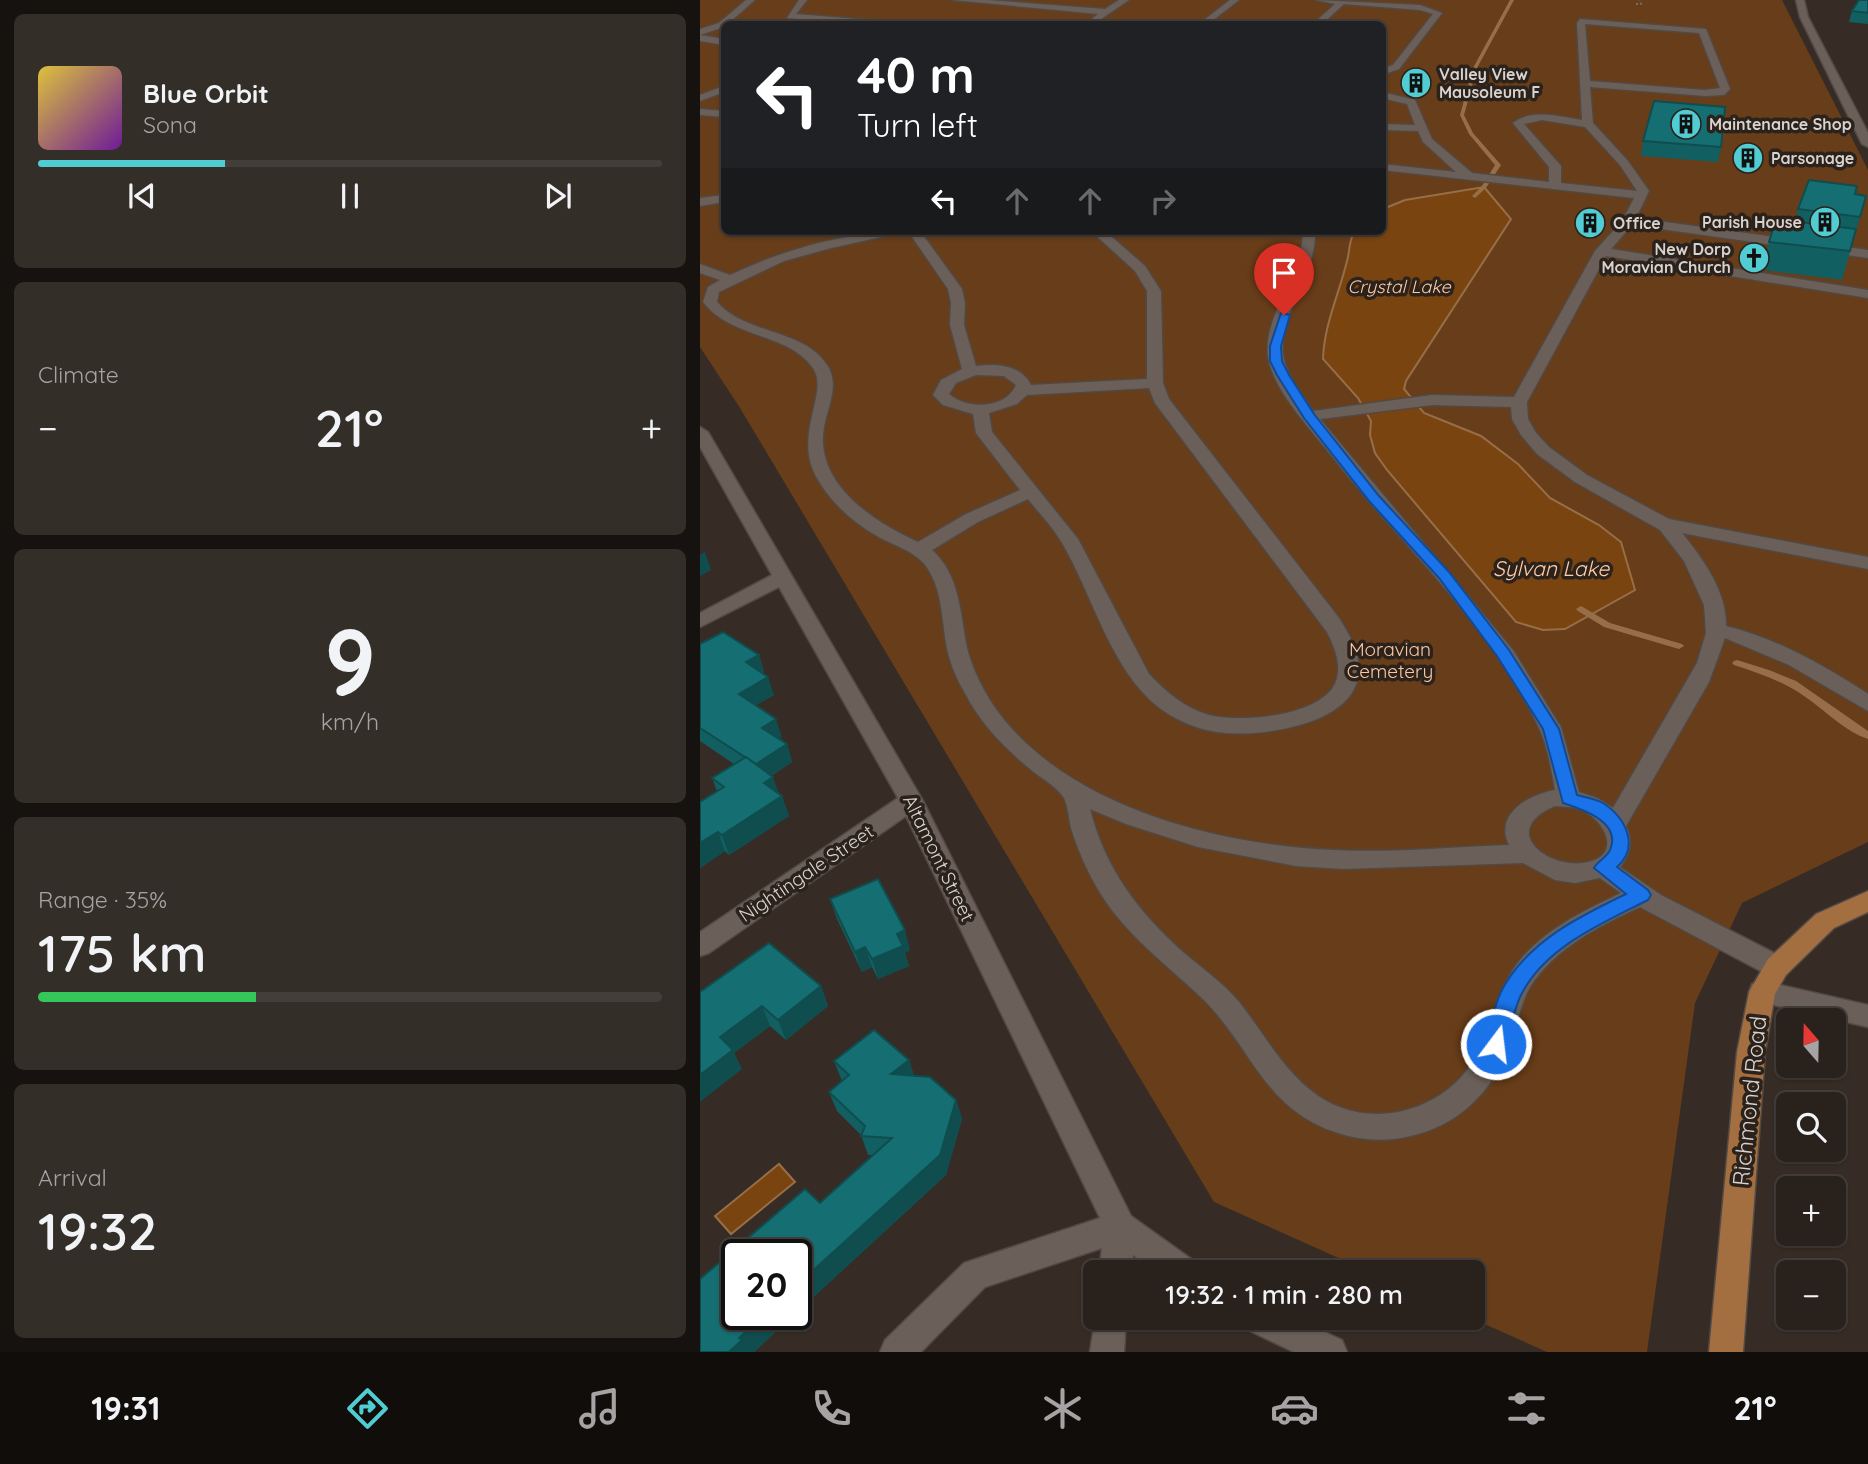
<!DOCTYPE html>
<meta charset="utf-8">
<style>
body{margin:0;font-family:Quicksand,sans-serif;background:#342e29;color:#f1f3f6;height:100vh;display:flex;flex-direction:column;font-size:26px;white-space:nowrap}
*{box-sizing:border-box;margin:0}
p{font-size:23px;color:#a5a3a3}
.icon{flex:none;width:38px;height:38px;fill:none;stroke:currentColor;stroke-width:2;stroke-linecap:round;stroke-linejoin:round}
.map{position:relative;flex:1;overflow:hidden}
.details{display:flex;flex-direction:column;gap:14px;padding:14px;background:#16120f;width:700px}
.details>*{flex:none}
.banner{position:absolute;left:21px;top:21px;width:665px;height:214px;border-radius:10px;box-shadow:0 2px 5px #0004,0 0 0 2px #443e3b;background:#202124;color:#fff;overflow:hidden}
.needle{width:46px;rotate:340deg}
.controls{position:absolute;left:1076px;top:1008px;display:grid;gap:14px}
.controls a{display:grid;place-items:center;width:70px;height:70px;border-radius:10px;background:#28211c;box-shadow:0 2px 5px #0004,0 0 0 2px #443e3b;font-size:35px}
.speed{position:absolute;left:21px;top:1239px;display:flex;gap:14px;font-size:35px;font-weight:700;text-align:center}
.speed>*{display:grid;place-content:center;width:91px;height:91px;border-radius:50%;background:#28211c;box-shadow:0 2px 5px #0004,0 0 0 2px #443e3b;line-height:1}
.speed .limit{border:4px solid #111;border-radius:10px;background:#fff;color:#111}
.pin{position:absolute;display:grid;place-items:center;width:60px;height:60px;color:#fff;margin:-72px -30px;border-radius:50% 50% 50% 0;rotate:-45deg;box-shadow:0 0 7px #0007}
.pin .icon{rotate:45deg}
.me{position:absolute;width:77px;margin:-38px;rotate:15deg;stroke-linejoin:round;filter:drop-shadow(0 0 5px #0008)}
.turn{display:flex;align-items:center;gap:24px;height:147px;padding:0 21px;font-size:32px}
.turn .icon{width:91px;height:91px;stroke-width:2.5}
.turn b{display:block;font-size:49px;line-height:60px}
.lanes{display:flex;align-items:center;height:66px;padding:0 21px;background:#0003;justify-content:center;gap:35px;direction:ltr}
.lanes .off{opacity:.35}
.big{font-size:52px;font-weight:600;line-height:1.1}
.details .widget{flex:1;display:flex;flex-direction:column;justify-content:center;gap:10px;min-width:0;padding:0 24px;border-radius:10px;background:#342e29}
.details .dial{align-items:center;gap:0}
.dial b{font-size:91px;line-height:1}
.song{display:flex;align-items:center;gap:21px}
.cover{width:84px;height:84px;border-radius:10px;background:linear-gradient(135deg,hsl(50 70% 55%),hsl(280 70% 35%))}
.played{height:7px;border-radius:4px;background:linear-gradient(90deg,#51ccd2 30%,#443e3b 30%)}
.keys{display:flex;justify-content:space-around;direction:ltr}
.heat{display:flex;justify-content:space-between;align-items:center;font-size:38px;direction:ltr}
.charge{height:10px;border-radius:5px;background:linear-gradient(90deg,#34c759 35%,#443e3b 0)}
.trip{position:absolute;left:383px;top:1260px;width:402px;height:70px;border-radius:10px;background:#28211c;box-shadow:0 2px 5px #0004,0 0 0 2px #443e3b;font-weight:600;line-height:70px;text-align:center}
.tab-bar{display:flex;height:112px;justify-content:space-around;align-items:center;background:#100d0b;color:#a5a3a3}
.tab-bar .icon{width:49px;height:49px}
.tab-bar .current{color:#51ccd2}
.tab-bar b{font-size:32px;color:#f1f3f6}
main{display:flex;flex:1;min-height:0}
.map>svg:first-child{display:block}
</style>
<main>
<section class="details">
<div class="widget">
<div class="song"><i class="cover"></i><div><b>Blue Orbit</b><p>Sona</p></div></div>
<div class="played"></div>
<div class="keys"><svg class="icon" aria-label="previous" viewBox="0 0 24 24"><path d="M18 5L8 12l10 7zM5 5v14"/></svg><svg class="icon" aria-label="pause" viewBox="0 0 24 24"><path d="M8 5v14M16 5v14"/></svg><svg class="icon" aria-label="next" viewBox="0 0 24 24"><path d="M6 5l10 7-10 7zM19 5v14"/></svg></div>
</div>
<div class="widget"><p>Climate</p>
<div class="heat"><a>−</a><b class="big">21°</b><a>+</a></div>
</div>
<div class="widget dial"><b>9</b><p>km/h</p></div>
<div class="widget"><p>Range · 35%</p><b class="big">175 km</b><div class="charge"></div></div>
<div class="widget"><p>Arrival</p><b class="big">19:32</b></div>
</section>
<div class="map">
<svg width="1168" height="1352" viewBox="0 0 1168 1352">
<rect width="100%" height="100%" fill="#362c25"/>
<!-- green -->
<path fill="#683d19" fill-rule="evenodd" d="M0 0H1082L1168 170V842L1042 903 995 1003 947 1352H847L771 1318H774V1272H670L514 1202 40 408 0 347ZM24 24H682V231H24Z"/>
<!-- water -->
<g fill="#7a4410" stroke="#966f49" stroke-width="2">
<path d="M784 187 811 219 706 381 704 389 724 413 781 436 818 464 850 498 899 525 921 542 935 590 865 629 843 630 816 622 687 470 675 453 670 435 671 421 658 398 623 359C624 324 640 292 648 257 650 247 649 240 655 231H682L683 209 705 200Z"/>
<path d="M79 1164 95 1182 31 1234 15 1216Z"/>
</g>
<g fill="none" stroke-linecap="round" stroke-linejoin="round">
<!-- stream -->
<g fill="#966f49" fill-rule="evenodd">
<path d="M810 0H814L777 68 764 115 773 133 801 165 786 188 775 198 772 196 782 186 795 165 769 134 760 115 773 68Z"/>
<path d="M881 606 910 623 982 644 984 646 979 649 904 627 878 611 876 609Z"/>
<path d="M1037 660 1069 670 1096 681 1168 731V739C1144 731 1125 710 1104 696 1083 681 1058 673 1034 665L1032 663 1034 661Z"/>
</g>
<!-- minor casing -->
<g stroke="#524944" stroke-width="3">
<g id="minor">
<path d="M46 0H55L24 27 0 35V29L19 23Z"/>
<path d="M99 0H107L96 14 180 21 184 24H156L87 18Z"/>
<path d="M252 0H288L405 9 419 0H429L395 23 391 20 398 14Z"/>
<path d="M530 0H539L508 24H499Z"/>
<path d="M616 0 720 5 742 13 699 69 682 75V69L693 65 733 14 720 10 644 4 622 24H613L635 4Z"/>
<path d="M1096 0H1104L1108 17 1168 133V147L1162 144 1100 17Z"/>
<path d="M880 19 1006 29 1030 89 1024 95 1005 96 890 87 893 123 928 161 949 191 936 218 1168 250V258L932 225 911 249 1168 290V298L906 256 827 402 828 419 836 433 849 447 887 475 969 519 1168 557V569L982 533C1003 559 1027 592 1026 626 1078 639 1123 665 1168 694V711L1089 665 1025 638 1009 682 926 826C933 841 931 854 920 867L961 895 1086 959 1090 967 1086 975 1077 978 1068 975 940 907C899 926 855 948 830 987 820 1005 817 1026 810 1045 792 1093 757 1127 706 1137 684 1142 660 1140 638 1133 564 1109 554 1051 505 1001 468 965 426 936 399 891 387 871 378 850 371 828 369 819 368 806 364 798 358 787 339 777 329 768 303 746 281 724 265 693 256 678 249 661 246 643 242 618 242 591 228 569 217 551 194 546 177 536 153 522 131 503 117 478 92 435 130 392 113 368 89 333 32 339 3 302L8 287 20 280 0 273V264L30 275C92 246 152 231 220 231L262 289 265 303 264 325 276 366C297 363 321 365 331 385L447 379V291L435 271 391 231H405L445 266 461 291 463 383 469 399 639 618C650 636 662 655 658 677 650 725 563 736 525 733 502 731 479 722 461 709 410 671 393 594 361 541 352 526 339 513 328 499L278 522 232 550C260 575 260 613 267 648 272 668 282 688 293 705 363 807 518 845 634 850 692 853 752 847 809 845 794 814 828 795 855 790 851 769 848 747 839 728 791 624 700 544 631 455 610 428 578 396 569 362 559 319 603 277 603 231H615C617 276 572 321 585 363 590 381 603 396 613 411L732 395 814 397 895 251 923 220 934 198 682 170V164L756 172 723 142 718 131 682 130V124L715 125 707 104 682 98V92L715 100 732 139 772 173 849 182V167L813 123C832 108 860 117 882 120L877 23ZM885 24 999 33 1020 88 1005 90 890 81ZM842 120 885 127 920 165 937 191 861 183V166L824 124ZM208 231 248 289 251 303 250 325 262 369 241 380 233 395 243 405 273 414 276 433 320 490 266 514 218 542C174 522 114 484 124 427 128 406 140 384 127 365 102 328 46 335 17 302L19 292 84 261 131 248ZM276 375 304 376 316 385C306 409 267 410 249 394L256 383ZM449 388 455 403 627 632C634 646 641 662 637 678 628 717 536 724 506 714 483 707 465 691 449 674L378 539 292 432 289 413 317 404 327 395ZM732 405 811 407 812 419 821 435 837 454 875 482 960 530 984 561 1004 605 1006 633 997 663 913 808 897 798 879 792 861 727 813 650 620 419ZM855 806C864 807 873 806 882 810 902 819 922 851 892 861 854 874 794 832 855 806ZM390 809 426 824 498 847 596 866 643 869 823 863 855 880 875 883 900 878 921 893C885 910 847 928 820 960 796 990 794 1028 774 1060 740 1116 660 1133 609 1089 580 1065 562 1031 539 1002 523 983 503 969 484 953 439 913 405 869 390 809Z"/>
<path d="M0 35 24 39V45L0 41Z"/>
<path d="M24 86V92L0 101V95Z"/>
<path d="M0 109 24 111V117L0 115Z"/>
<path d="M24 195V202L0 206V198Z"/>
<path d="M0 427 8 432 223 801 431 1216 494 1261 499 1272H457L433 1255 431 1272H399L402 1248 285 1287 221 1352H180L185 1340 264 1263 400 1218 206 816 9 953 0 956V932L198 798 79 587 0 627V613L72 575 0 447Z"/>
<path d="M1062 981 1168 1005V1027L1052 1000 1049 992 1052 984Z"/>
<path d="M396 1313V1318H426L424 1352H390Z"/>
<path d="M543 1318H595L642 1340 647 1352H594L548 1330Z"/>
</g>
</g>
<!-- major casing -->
<g stroke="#524944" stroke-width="3">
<path id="major" d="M1168 891V912L1134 928 1086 975 1075 994 1065 1052 1043 1352H1009L1037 1052 1049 992 1068 959 1116 914Z"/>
</g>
<!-- path -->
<path stroke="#756d67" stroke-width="2" stroke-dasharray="2 2.5" stroke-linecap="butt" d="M936 4H941L939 0"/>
<!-- minor -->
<use href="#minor" fill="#6b6059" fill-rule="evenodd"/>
<!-- major -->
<use href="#major" fill="#a36e40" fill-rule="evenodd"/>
</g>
<!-- wall -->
<g fill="#125f61">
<path d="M1168 0V24L1149 22 1152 11Z"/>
<path d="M943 141 1021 147 1018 162 941 156Z"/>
<path d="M1155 194 1166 196 1142 280 1062 270 1069 242 1095 221 1098 209Z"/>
<path d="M0 644 59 655 64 672 62 673 74 695 56 705 82 737 79 739 87 744 92 762 71 776 79 794 82 796 89 816 29 855 25 851 0 868 17 791 12 778 34 764 0 741Z"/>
<path d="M130 899 210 950 205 953 209 966 178 979 172 967 162 972 137 919Z"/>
<path d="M121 986 128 1006 86 1040 70 1026 34 1053 42 1069 0 992Z"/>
<path d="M209 1060 214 1076 256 1100 262 1119 246 1175 96 1313V1255L95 1314 54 1352H0L120 1203 173 1155H168L161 1135 137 1111 129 1092 142 1081 134 1061Z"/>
</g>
<!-- shaded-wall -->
<g fill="#0f4d4f">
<path d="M5 552 11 570 0 576V555Z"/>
<path d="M59 655 64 672 52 679 46 662Z"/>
<path d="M68 677 74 695 45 711 39 694Z"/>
<path d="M76 719 82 737 68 745 62 728Z"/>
<path d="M87 744 92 762 61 782 55 765Z"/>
<path d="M73 777 80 797 64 783Z"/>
<path d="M82 796 89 816 29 855 22 835Z"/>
<path d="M18 832 25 851 0 868V843Z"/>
<path d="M205 930 210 950 205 953 209 966 178 979 172 959 197 934Z"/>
<path d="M165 947 172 967 162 972 155 952Z"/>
<path d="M121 986 128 1006 86 1040 78 1020Z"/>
<path d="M62 1006 70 1026 34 1053 42 1069 0 1102V1075L20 1037Z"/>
<path d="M209 1060 215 1079 191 1074Z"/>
<path d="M256 1100 262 1119 246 1175 96 1313V1286Z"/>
<path d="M65 1314H95L54 1352H29L39 1338Z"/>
</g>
<!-- building -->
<g fill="#156e71" stroke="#0f4d4f" stroke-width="2">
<path d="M1159 0H1168V13L1152 11Z"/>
<path d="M954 101 1025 107 1021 147 943 141Z"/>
<path d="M1109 180 1157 186 1155 194 1166 196 1160 217 1098 209Z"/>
<path d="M1076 219 1156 229 1150 251 1069 242Z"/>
<path d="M23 632 59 655 46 662 68 677 39 694 76 719 62 728 87 744 56 764 0 728V644Z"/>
<path d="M46 757 73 777 64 783 82 796 22 835 18 832 0 843V802L24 787 12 778Z"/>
<path d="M178 879 205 930 197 934 203 946 172 959 165 947 155 952 130 899Z"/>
<path d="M69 943 121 986 78 1020 62 1006 20 1037 33 1050 0 1075V992Z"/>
<path d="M174 1030 209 1060 191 1074 230 1077 256 1100 240 1155 96 1286V1255H37V1314H65L39 1338 42 1340 29 1352H0V1279L105 1189 120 1203 192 1138 161 1136 165 1126 129 1092 149 1075 134 1061Z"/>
</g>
<!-- route -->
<path fill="#1a73e8" stroke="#114b97" stroke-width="2" d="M581 313 590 315 581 346 582 361 589 375 614 414 679 496 749 572 809 650 859 729 877 795C885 797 896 799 903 803 926 818 940 847 917 867L948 890 951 895 948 900C903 923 847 946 822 993 812 1011 812 1033 803 1051L796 1053 788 1051 785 1044C791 1026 794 1004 803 988 829 941 880 916 926 894L894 868C898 861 906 858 910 850 922 822 882 809 863 803L843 729 797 656 739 578 670 502 604 418 577 375 570 361V346Z"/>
<!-- icons -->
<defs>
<g id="building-disc" transform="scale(1.575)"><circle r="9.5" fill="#51ccd2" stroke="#2b221c"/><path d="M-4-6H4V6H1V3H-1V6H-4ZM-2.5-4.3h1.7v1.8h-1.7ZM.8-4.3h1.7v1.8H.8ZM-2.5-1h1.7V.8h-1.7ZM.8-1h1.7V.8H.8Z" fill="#111"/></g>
<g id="church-disc" transform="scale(1.575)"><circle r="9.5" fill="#51ccd2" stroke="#2b221c"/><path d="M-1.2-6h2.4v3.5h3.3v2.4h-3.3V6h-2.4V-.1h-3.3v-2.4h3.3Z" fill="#111"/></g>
</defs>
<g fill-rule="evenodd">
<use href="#building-disc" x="716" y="83"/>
<use href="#building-disc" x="986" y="124"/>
<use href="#building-disc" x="1048" y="158"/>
<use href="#building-disc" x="1125" y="222"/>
<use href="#building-disc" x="890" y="223"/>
<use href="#church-disc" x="1054" y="258"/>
</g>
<g text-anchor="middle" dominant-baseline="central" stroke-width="7" stroke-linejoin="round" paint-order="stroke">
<!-- far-poi labels -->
<g font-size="16" font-weight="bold" fill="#d9d3cf" stroke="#2b221c" text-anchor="start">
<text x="739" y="74">Valley View<tspan x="739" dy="18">Mausoleum F</tspan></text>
<text x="1009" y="124">Maintenance Shop</text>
<text x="1071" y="158">Parsonage</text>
<text x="1102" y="222" text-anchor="end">Parish House</text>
<text x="913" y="223">Office</text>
<text x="1031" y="249" text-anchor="end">New Dorp<tspan x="1031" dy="18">Moravian Church</tspan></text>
</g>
<!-- far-water labels -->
<g font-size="18" font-style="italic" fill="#ffcca6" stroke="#2b221c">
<text x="699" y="286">Crystal Lake</text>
</g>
<!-- park labels -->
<g font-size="19" fill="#fac7a2" stroke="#2b221c">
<text x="690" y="649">Moravian<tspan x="690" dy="22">Cemetery</tspan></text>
</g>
<!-- street labels -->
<g font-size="19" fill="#d9d3cf" stroke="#2b221c">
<text transform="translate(239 858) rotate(64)">Altamont Street</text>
<text transform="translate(106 873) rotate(-34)">Nightingale Street</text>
</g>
<!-- water labels -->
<g font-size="21" font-style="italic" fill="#ffcca6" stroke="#2b221c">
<text x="851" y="568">Sylvan Lake</text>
</g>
<!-- near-street labels -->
<g font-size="23" fill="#d9d3cf" stroke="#2b221c">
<text transform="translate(1049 1101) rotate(-84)">Richmond Road</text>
</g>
</g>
</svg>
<div class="controls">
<a><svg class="needle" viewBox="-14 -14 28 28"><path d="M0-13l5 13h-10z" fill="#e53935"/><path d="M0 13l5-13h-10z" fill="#a5a3a3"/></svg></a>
<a><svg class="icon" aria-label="search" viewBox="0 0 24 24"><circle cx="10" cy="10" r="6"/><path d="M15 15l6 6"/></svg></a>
<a>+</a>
<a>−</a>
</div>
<div class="speed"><div class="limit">20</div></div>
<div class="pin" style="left:584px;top:315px;background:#d93025"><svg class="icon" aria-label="arrive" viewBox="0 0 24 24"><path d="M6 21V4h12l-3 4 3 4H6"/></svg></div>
<svg class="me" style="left:796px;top:1044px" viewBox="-20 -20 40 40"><circle r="17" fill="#1a73e8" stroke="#fff" stroke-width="3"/><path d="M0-11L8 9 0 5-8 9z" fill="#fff"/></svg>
<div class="trip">19:32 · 1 min · 280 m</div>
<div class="banner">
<div class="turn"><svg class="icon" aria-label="left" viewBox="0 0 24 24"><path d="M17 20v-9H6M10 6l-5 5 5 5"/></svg><div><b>40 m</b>Turn left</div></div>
<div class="lanes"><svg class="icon" aria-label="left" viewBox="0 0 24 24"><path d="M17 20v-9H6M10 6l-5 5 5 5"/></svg><svg class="icon off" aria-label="ahead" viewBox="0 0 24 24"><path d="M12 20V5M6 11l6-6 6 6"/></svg><svg class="icon off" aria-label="ahead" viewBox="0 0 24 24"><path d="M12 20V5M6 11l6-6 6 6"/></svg><svg class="icon off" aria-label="right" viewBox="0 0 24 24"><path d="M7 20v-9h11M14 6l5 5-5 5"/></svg></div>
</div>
</div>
</main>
<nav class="tab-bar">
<b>19:31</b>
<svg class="icon current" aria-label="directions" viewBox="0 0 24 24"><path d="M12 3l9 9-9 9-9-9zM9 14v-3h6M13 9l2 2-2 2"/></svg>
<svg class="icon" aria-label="music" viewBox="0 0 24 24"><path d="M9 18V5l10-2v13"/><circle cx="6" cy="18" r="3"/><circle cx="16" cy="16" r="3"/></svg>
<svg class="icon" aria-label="phone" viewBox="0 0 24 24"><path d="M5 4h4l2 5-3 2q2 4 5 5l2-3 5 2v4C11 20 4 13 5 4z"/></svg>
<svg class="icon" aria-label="climate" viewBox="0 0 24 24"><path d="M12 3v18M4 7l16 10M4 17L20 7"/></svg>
<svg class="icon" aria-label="car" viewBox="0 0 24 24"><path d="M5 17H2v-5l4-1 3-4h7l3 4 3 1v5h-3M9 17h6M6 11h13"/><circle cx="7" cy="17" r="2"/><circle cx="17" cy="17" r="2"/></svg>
<svg class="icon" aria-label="filters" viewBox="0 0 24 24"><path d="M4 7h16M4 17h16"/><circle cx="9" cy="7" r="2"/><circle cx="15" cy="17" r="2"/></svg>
<b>21°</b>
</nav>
